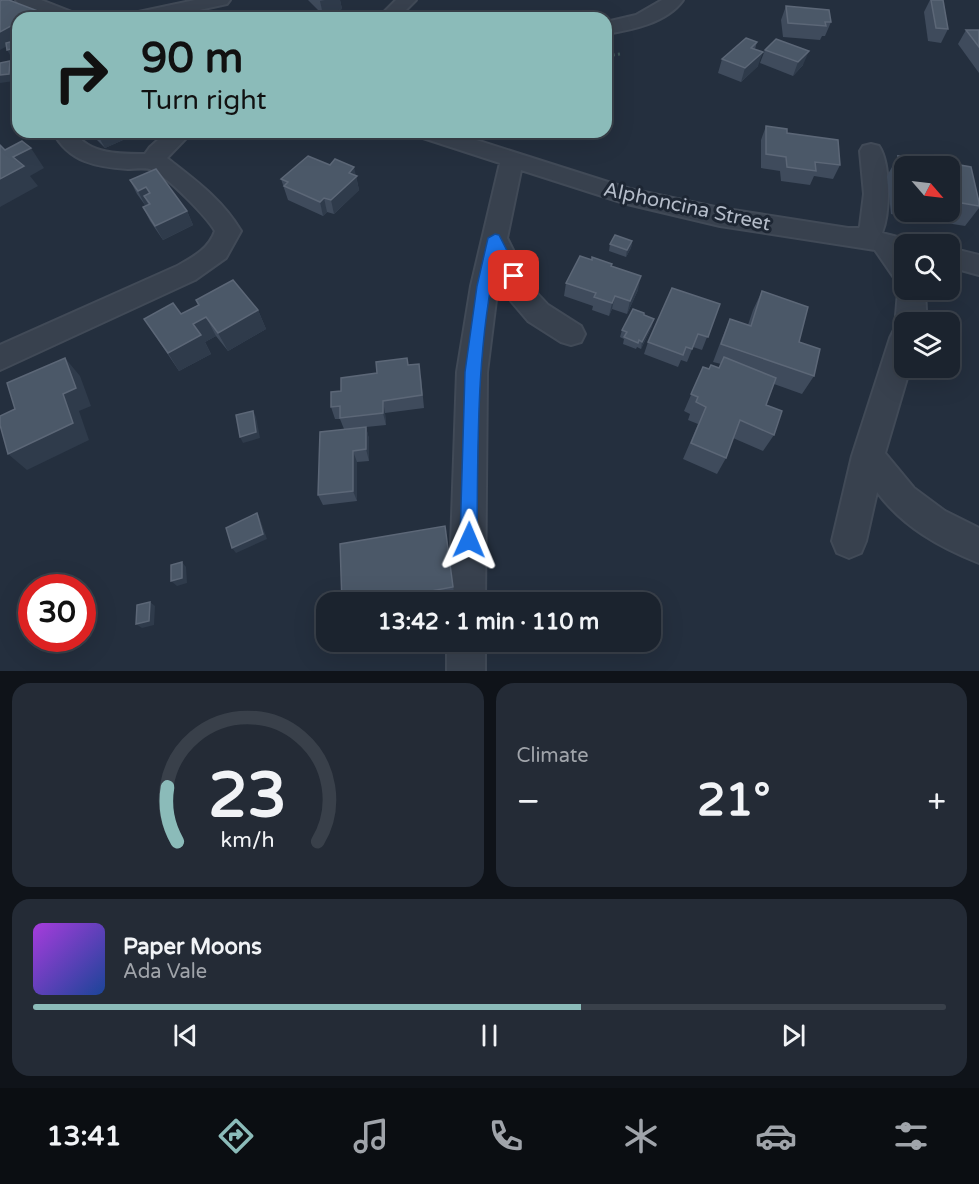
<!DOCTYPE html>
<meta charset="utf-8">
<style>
body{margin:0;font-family:"Varela Round",sans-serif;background:#242b36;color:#f1f3f6;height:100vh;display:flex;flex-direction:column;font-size:22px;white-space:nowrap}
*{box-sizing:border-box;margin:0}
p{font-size:20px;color:#a0a4aa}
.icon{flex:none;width:33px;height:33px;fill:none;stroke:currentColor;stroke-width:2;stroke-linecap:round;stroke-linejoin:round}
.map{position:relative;height:671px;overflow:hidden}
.sheet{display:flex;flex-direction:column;gap:12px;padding:12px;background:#0f1319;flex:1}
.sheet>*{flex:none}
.top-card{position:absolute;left:12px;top:12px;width:600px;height:126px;border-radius:18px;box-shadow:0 6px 24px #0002,0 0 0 2px #39404a;background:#8bbbb9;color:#111;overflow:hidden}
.needle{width:39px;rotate:118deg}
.fabs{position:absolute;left:894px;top:156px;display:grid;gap:12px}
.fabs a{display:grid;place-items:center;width:66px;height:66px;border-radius:12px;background:#1b232e;box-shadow:0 6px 24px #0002,0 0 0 2px #39404a;font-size:30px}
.speed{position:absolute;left:18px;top:574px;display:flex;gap:12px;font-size:30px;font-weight:700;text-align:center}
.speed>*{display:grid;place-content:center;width:78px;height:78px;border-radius:50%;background:#1b232e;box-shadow:0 6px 24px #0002,0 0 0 2px #39404a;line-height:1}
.speed .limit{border:9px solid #d22;background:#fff;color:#111}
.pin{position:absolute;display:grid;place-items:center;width:51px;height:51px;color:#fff;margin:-26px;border-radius:12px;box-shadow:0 3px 9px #0006}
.me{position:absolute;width:66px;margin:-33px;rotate:1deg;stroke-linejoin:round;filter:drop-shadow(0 0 4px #0008)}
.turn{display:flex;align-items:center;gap:21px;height:126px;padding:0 30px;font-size:27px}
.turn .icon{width:78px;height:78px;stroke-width:2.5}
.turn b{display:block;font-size:42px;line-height:51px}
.big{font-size:45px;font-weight:700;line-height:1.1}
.sheet .card{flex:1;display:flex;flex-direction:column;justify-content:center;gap:9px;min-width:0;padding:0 21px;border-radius:18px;background:#242b36}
.sheet .dial{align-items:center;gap:0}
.dial svg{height:156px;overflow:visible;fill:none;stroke:#39404a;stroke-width:7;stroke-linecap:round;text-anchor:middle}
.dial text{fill:#f1f3f6;stroke:none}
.song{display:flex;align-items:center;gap:18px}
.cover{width:72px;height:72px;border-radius:9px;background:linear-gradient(135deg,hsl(280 70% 55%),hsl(220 70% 35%))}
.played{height:6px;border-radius:3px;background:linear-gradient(90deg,#8bbbb9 60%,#39404a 60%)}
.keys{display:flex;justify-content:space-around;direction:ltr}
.heat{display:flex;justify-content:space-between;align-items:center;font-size:33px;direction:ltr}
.sheet .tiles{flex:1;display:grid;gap:12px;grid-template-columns:1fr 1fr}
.card:last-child{grid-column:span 2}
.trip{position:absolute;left:316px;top:592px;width:345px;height:60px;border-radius:18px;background:#1b232e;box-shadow:0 6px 24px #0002,0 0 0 2px #39404a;font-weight:700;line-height:60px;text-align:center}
.tab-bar{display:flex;height:96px;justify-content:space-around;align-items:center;background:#0b0e12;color:#a0a4aa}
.tab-bar .icon{width:42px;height:42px}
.tab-bar .on{color:#8bbbb9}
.tab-bar b{font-size:27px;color:#f1f3f6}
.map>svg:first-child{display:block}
</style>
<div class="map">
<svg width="979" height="671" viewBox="0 0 979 671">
<rect width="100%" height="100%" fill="#242f3e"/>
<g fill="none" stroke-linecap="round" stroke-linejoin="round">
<!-- minor casing -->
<g stroke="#414a57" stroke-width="4">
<g id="minor">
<path d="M16 0H41L77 14 79 18H54L19 4Z"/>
<path d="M195 0H230L227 4 162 18H127L129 14Z"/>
<path d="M396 0H416L398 18H378Z"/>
<path d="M662 0H683C667 23 631 30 606 34V22L636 15Z"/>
<path d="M53 132H75C89 155 122 154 145 154L150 147 167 132H192L167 158C195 180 222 199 241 231L226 258 195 280 0 370V345L177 266C193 257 209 249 215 231 207 217 166 175 152 170 146 167 135 169 128 169 96 167 69 162 53 132Z"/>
<path d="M417 132H451L630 189 720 208 848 228H859L860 226 864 194 860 151 863 146 871 144 879 146C891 164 890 213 882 233L913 241 915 244H904V282L895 279 875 250 720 226 627 204 521 170 507 238 532 288 548 305 581 326 585 334 581 342 571 345 561 342 528 321 511 301 499 276 487 372 485 603H449L457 372 471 286 500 163 420 137Z"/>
<path d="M950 248 979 255V275L950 267Z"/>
<path d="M904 282V290H925L926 310 923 322H904V368H910L885 453 914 488 945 511 979 528V563C939 547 903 527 877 492L866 541 861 553 849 558 837 553 832 541 852 456 890 338 894 330 898 328 895 322C898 309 895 291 904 282Z"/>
<rect x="447" y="642" width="38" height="29"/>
</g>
</g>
<!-- path -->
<path stroke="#3f5557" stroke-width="3" stroke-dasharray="3 3" stroke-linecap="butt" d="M606 56 620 54"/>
<!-- minor -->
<use href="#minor" fill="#38414e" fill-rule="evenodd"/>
</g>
<!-- wall -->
<g fill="#3f4b5c">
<path d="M308 0H340L342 9 323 15Z"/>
<path d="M930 0H943L948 29 941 43 928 41 924 12Z"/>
<path d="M786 6 831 22 825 36H822L820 40 783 37 781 20Z"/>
<path d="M966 30H979V73L958 44Z"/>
<path d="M776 39 803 65 793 76 760 63 765 50Z"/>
<path d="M757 42 755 49 758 66 741 82 718 73 722 59Z"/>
<path d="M766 126 787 133 840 165 833 179 814 176 810 185 781 181 780 171 761 168V140Z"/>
<path d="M91 132H141L105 148 93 136Z"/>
<path d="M898 156 904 166V212H950V166H947L949 163 979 202V208L965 226 891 214 887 176Z"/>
<path d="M356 176 359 190 334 214 327 212 323 216 288 200 281 179Z"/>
<path d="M130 180 187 211 193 225 163 240 150 221 143 207 149 205 148 204 145 205 137 194Z"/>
<path d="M632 241 631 248 626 257 609 251 610 244Z"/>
<path d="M611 267 638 290 627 314 612 309 609 316 592 310 593 306 564 296 566 283Z"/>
<path d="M762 291 799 342 814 376 802 394 774 384 766 405 774 435 763 451 733 438 726 458 717 474 683 459 698 424 688 420 690 414 684 411 703 367 709 369 719 368 721 364 713 362 722 338 730 319 748 325 753 310Z"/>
<path d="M196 300 258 310 266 329 228 351 216 336 205 342 211 354 179 371 144 319 181 314 198 305Z"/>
<path d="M720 304 702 350 693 347 687 362 681 360 678 367 644 354 648 342Z"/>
<path d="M644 315 652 326 641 349 637 347 636 349 623 344 624 339 620 337 622 330Z"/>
<path d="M408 365 421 376 424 408 385 413 386 425 366 427 369 439V461L357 462V501L323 505 318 495 344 429 340 419H335L331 407 377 373Z"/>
<path d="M445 526 455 600 435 603H342Z"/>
</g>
<!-- shaded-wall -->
<g fill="#2f3b4b">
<path d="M325 0H340L342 9 323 15 320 1Z"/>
<path d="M38 11 42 18H25Z"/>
<path d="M18 22V40L0 50V32Z"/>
<path d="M18 47V63H15L7 50Z"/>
<path d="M809 51 803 65 793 76 798 62Z"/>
<path d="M763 52 758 66 741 82 745 68Z"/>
<path d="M10 61 14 68V81L0 83V75Z"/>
<path d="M18 86V96L13 87Z"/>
<path d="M102 132H141L105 148 97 134Z"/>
<path d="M31 148 44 168 30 176 38 186 0 207V179L13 157Z"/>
<path d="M354 167 359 190 334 214 331 200 349 173Z"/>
<path d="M146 187 153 201 144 196 148 204 145 205 138 191Z"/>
<path d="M324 198 327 212 323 216 320 202Z"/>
<path d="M187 211 193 225 163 240 155 226Z"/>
<path d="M632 241 631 248 626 257 627 250Z"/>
<path d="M641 276 638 290 627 314 630 301Z"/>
<path d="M615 296 612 309 609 316 612 303Z"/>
<path d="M258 310 266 329 228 351 218 333Z"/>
<path d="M206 317 216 336 205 342 211 354 179 371 168 353 193 324Z"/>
<path d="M654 319 652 326 641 349 642 342Z"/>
<path d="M65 358 80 376 91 406 79 411 89 440 27 470 8 454 63 394Z"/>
<path d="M383 401 385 413 386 425 383 413Z"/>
<path d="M253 411 256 417 260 438 243 443 240 437Z"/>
<path d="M366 427 369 439V461L366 449Z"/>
<path d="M353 451 357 462V501L353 491Z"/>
<path d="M257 513 260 519 267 539 236 553 232 548Z"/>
<path d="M182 562 186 567 187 583 177 586 171 581Z"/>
<path d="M150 602 155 606 154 625 142 628 136 624Z"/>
</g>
<!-- building -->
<g fill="#4b5868" stroke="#5c6777" stroke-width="1.5">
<path d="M2 0H9L38 11 25 18H18V22L0 32V1Z"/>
<path d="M931 0H943L948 29 936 28Z"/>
<path d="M786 6 829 10 831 22H825L826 26 788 23Z"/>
<path d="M257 16 279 18H256Z"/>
<path d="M966 30H979V47Z"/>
<path d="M746 38 757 42 751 48 763 52 745 68 722 59Z"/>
<path d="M776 39 809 51 798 62 765 50Z"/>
<path d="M18 40V47L7 50 6 43Z"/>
<path d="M10 61 9 74 0 75V63Z"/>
<path d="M18 72V86L13 87V73Z"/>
<path d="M766 126 787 129V133L838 140 840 165 815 162 816 171 787 167 786 157 766 154Z"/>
<path d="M22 141 31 148 13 157 24 166 0 179V145L5 150Z"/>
<path d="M308 156 330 165 335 159 354 167 349 173 357 176 331 200 324 198 320 202 284 186 288 182 281 179Z"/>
<path d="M898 156 926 160 927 166H904V194H903Z"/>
<path d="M949 163 971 167 979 202V206L950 201V174H951Z"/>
<path d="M156 169 187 211 155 226 143 207 150 204 144 196 150 193 146 187 138 191 130 180Z"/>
<path d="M615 235 632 241 627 250 610 244Z"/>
<path d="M580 256 592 260V257L612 264 611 266 641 276 630 301 615 296 612 303 594 297 596 293 566 283Z"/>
<path d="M233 280 258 310 218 333 206 317 193 324 201 335 168 353 144 319 173 303 181 314 199 305 196 300Z"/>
<path d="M672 288 720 304 708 337 698 334 692 349 686 347 683 355 648 342Z"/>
<path d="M762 291 808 307 799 342 820 349 814 376 721 344 730 319 751 326Z"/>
<path d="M633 309 644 313V315L654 319 642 342 639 340 638 343 624 337 627 332 622 330Z"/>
<path d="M724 357 776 378 766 405 782 411 774 435 740 420 726 458 691 443 706 407 696 402 698 397 691 394 703 367 709 369 711 365 719 368Z"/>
<path d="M65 358 76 388 63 394 73 423 8 454 0 425V416L15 409 7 383Z"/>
<path d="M407 358 408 365 419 364 422 395 383 401V413L340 418V406L331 407V392L341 391V378L377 373 376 362Z"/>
<path d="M253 411 256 432 240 437 236 415Z"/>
<path d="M366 427V449L353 451V491L318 495 320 432Z"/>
<path d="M257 513 263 534 232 548 226 528Z"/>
<path d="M445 526 453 587 366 603H342L340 544Z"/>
<path d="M182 562V578L171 581V565Z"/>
<path d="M150 602 149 621 136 624 137 605Z"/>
</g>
<!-- route -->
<path fill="#1a73e8" stroke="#114b97" stroke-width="1.5" d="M495 234 499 235 520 276 518 279H509L497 255C476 349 478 444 477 540L474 545 469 548 463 545 460 540 465 372 477 286 488 238Z"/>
<g text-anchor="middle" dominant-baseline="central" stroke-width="6" stroke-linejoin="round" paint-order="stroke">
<!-- street labels -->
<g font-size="20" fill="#b4bcc9" stroke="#1d2633">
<text transform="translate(687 207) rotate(12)">Alphoncina Street</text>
</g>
</g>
</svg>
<div class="fabs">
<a><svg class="needle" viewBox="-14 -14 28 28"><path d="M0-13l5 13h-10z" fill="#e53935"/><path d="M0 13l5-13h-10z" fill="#a0a4aa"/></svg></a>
<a><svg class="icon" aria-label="search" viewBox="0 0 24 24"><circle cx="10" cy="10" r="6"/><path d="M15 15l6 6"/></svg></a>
<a><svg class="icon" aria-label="layers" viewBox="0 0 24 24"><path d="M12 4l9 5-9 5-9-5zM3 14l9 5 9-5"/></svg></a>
</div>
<div class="speed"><div class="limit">30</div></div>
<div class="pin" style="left:514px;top:276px;background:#d93025"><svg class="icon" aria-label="arrive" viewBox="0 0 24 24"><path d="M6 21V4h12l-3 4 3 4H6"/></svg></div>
<svg class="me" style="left:469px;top:540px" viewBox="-20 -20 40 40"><path d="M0-17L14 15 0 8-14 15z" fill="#1a73e8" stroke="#fff" stroke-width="4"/></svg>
<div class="trip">13:42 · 1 min · 110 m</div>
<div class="top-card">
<div class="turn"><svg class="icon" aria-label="right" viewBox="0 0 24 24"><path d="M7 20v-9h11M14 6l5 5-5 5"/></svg><div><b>90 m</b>Turn right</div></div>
</div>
</div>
<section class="sheet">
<div class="tiles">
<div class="card dial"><svg viewBox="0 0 100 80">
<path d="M14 69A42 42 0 1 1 86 69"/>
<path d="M14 69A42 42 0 0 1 9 41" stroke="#8bbbb9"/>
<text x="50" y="56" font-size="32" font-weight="700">23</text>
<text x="50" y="72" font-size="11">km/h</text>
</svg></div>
<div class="card"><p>Climate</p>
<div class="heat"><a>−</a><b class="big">21°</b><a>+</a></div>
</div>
<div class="card">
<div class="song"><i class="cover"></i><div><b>Paper Moons</b><p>Ada Vale</p></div></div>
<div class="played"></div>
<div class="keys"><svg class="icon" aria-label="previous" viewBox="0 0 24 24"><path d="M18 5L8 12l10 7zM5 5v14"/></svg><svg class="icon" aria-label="pause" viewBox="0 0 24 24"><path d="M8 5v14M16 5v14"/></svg><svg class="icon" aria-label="next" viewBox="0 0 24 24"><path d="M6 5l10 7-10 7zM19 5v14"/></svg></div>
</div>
</div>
</section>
<nav class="tab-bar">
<b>13:41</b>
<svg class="icon on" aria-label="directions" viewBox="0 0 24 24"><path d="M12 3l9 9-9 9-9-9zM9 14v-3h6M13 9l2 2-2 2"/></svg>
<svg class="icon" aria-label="music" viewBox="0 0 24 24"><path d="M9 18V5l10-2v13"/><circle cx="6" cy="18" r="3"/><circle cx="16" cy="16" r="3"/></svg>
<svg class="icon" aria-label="phone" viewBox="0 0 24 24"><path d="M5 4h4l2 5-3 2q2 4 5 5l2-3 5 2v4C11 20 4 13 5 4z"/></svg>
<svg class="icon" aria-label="climate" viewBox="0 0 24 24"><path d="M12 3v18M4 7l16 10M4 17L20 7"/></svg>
<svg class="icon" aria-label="car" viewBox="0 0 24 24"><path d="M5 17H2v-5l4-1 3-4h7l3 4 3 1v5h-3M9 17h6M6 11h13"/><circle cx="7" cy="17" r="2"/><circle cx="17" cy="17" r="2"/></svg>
<svg class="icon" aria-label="filters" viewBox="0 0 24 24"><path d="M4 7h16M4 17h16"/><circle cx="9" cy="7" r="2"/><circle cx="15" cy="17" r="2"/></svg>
</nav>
